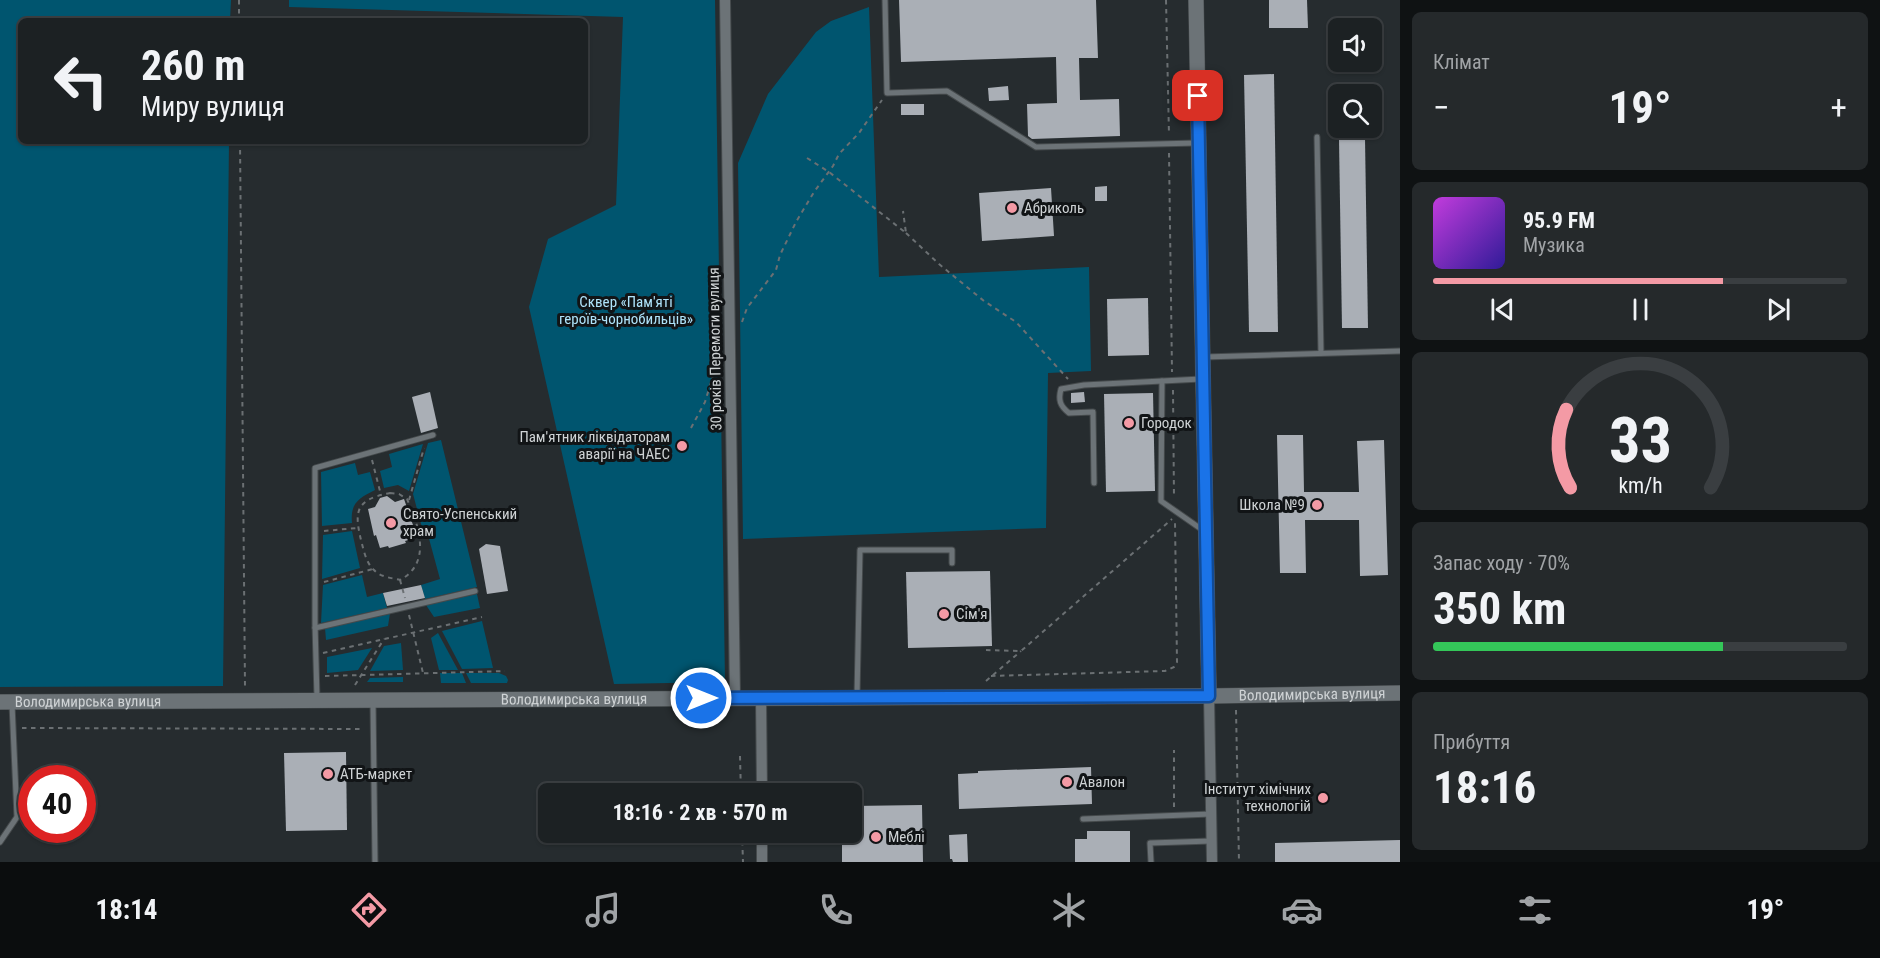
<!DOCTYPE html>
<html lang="uk">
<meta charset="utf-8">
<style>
body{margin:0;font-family:"Roboto Condensed",sans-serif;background:#25292b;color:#f1f3f6;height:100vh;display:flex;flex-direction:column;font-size:22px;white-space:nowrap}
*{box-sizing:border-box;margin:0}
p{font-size:20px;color:#a0a3a6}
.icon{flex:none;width:33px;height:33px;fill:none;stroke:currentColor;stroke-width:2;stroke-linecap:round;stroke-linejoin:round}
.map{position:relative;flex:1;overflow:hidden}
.side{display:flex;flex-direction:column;gap:12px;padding:12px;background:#0f1213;width:480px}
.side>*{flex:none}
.guide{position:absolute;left:18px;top:18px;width:570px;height:126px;border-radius:9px;box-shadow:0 2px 4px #0004,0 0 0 2px #3a3e41;background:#1c2123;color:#f1f3f6;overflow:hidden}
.controls{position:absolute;left:1328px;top:18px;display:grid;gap:12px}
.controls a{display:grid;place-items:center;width:54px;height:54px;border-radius:9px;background:#1c2123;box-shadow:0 2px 4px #0004,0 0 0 2px #3a3e41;font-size:30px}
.speed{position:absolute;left:18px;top:765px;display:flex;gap:12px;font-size:30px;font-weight:700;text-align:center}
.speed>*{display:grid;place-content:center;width:78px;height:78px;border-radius:50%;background:#1c2123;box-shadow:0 2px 4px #0004,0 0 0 2px #3a3e41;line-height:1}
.speed .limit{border:9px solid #d22;background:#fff;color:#111}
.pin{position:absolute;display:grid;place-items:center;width:51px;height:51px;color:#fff;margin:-26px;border-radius:12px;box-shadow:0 3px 9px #0006}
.me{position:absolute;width:66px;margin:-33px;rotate:90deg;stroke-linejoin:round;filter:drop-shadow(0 0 4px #0008)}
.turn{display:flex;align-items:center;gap:21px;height:126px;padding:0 24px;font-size:27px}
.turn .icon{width:78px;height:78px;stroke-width:2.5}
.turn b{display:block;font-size:42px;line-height:51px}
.big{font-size:45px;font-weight:700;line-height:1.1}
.side .widget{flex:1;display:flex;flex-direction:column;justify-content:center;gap:9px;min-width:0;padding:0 21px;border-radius:9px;background:#25292b}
.side .dial{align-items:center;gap:0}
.dial svg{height:156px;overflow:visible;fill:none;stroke:#3a3e41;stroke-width:7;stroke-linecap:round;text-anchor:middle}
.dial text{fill:#f1f3f6;stroke:none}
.song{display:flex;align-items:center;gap:18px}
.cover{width:72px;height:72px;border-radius:9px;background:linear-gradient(135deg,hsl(290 70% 55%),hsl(250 70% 35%))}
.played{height:6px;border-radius:3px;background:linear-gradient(90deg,#f49aa5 70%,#3a3e41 70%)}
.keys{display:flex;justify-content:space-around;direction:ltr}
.heat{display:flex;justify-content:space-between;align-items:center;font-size:33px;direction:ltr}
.charge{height:9px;border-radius:4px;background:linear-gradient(90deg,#34c759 70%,#3a3e41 0)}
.trip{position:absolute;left:538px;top:783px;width:324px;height:60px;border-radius:9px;background:#1c2123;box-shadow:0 2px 4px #0004,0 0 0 2px #3a3e41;font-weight:700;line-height:60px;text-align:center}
.tabs{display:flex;height:96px;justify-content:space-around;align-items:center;background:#0b0d0e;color:#a0a3a6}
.tabs .icon{width:42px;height:42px}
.tabs .on{color:#f49aa5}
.tabs b{font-size:27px;color:#f1f3f6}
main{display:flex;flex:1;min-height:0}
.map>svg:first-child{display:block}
</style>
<main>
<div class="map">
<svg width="1400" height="862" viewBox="0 0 1400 862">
<rect width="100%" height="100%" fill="#262c2f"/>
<!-- green -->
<g fill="#00556f">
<path d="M0 0H231L230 21H21V141H229L223 686 0 687Z"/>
<path d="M289 0H715L725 682 614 684 529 307 548 239 616 205 623 17 289 7Z"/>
<path d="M869 7 879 277 1089 267 1091 371 1048 373 1046 528 743 539 738 163 768 94 816 32 831 21Z"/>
<path d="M441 440 477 587 425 599 421 585 440 579 428 535H424L413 494 428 443Z"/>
<path d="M423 444 409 491 398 485 384 488 380 471 392 467 389 454Z"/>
<path d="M355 463 358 475 370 472 375 490C359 498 350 503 352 523L322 526 321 472Z"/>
<path d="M352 531 360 568 322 579 323 535Z"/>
<path d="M362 575 367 597 383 593 387 608 321 623 323 585Z"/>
<path d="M477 594 480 608 434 617 426 605Z"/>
<path d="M390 613 388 626 326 640 325 628Z"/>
<path d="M482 621 493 668 462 669 442 631Z"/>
<path d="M438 633 458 670H439L431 638Z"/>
<path d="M401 643 403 670 370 671 384 646Z"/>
<path d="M372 648 358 670 327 673V657Z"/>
<path d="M440 673H462L466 683H441Z"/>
<path d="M466 673H499L506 676 508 680 507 683H471Z"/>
<path d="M403 677V682H367L370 678Z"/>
</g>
<!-- building -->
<g fill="#aaafb6">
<path d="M899 0H1096L1098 58H1079L1080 100 1119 99 1120 136 1032 139 1028 136 1027 104 1057 103 1056 57 901 62Z"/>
<path d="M1269 0H1307L1308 28H1269Z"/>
<path d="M1274 74 1278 332H1249L1244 75Z"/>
<path d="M1008 86 1009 100 989 101 988 88Z"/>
<rect x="901" y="104" width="23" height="11"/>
<path d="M1365 139 1368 328H1342L1339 140Z"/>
<path d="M1107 186V201H1095V187Z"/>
<path d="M1051 188 1054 236 982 241 979 193Z"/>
<path d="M1148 298 1149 355 1108 356 1107 299Z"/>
<path d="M430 392 438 428 421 433 412 397Z"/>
<path d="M1084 392 1085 402 1071 403V393Z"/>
<path d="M1153 393 1155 491 1106 492 1104 394Z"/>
<path d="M1277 435H1303L1304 492H1359L1357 441 1384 440 1388 575 1360 576 1359 520H1305L1306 573H1280Z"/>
<path d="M387 496 395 502 404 499 413 525H411L415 538 405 541 406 543 389 548 388 546 380 548 376 535 374 536 368 509 375 507 380 498Z"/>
<path d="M486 544 500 546 508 591 487 594 479 549Z"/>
<path d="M990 571 992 646 908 648 906 572Z"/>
<path d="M421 585 425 598 387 606 383 593Z"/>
<path d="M346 752 347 830 286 831 284 753Z"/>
<path d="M1091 767 1092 804 959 809 958 774 978 773V771Z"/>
<path d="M922 805 923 862H842V832H852V806Z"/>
<path d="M1087 831H1130V862H1075V839H1087Z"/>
<path d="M967 834 968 862H953L952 859H950L949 835Z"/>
<path d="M1400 840V862H1275V843Z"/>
</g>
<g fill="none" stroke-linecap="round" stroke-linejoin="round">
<!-- lane casing -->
<g stroke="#454a4c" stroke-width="7">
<g id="lane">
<path d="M885 0 887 93 947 91 1036 147 1196 143"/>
<path d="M1317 137 1321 353"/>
<path d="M1204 357 1400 351"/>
<path d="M1162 381 1161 501 1204 531"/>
<path d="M1094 483 1093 412 1069 413C1060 406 1058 400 1061 389L1084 385 1201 379"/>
<path d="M315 628 475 591"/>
<path d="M857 696 860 550H952V563"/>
<path d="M317 698 315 624V468L433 435"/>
<path d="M373 702 375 862"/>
<path d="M1083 819 1211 814"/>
<path d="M0 842 17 817 12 704"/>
<path d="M1151 862 1150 843 1211 841"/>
</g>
</g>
<!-- street casing -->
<g stroke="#454a4c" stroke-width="12">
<g id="street">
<path d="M725 0 735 698"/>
<path d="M1209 696 1212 862"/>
<path d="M761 698 762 794"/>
<path d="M762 832V862"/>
</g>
</g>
<!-- secondary casing -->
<g stroke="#454a4c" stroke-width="16">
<g id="secondary">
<path d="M1196 0 1209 696"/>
<path id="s1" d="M0 702 1209 696 1400 693"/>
</g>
</g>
<!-- path -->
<g stroke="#6b7073" stroke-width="2" stroke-dasharray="4.5 4.5" stroke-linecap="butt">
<path d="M239 0V21"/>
<path d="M1166 0 1169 135"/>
<path d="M240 141 245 686"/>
<path d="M1169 153 1172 372"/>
<path d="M807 158 829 172 906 233 903 211"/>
<path d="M906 233 939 264 984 301 1016 322 1068 379"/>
<path d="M742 322 747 308 776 270 780 255 796 222 814 192 833 166 839 154 859 133 882 100"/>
<path d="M1173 390 1174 498"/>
<path d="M691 428 705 402 718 359"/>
<path d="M372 460 381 495"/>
<path d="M390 493 399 494 407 499C419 526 432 563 400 580 392 578 380 577 374 570 367 564 364 552 362 544 354 512 354 500 390 493Z"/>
<path d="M409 500 424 448"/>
<path d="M324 531 357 528"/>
<path d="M400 580 405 598"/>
<path d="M324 582 373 569"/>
<path d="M409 615 423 673"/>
<path d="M986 650 1021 651 1172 519"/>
<path d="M323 653 482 617"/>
<path d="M325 676 505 671"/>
<path d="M991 676 1165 671 1174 667 1177 662 1175 522"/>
<path d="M986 681 1021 651"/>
<path d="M355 685 384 639"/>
<path d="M1236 710 1239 862"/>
<path d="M22 728 364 729"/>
<path d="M740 756 741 794"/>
<path d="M1174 807V750"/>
<path d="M742 832 743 862"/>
</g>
<!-- lane -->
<use href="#lane" stroke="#6c7377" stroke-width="5"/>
<!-- street -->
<use href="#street" stroke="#6c7377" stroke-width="10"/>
<!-- secondary -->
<use href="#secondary" stroke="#6c7377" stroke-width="15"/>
</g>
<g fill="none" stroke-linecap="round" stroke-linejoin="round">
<!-- route casing -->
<g stroke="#114b97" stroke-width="15">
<path id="route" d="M701 698 1209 696 1198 96"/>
</g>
<!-- route -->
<use href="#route" stroke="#1a73e8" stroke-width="10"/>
</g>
<!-- markers -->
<g fill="#f49aa5" stroke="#111416" stroke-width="2">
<circle cx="1012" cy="208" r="6"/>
<circle cx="1129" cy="423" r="6"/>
<circle cx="682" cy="446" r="6"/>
<circle cx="1317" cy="505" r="6"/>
<circle cx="391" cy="523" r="6"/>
<circle cx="944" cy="614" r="6"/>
<circle cx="328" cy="774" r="6"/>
<circle cx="1067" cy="782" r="6"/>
<circle cx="1323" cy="798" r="6"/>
<circle cx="876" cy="837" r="6"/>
</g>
<g text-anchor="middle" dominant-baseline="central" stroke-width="6" stroke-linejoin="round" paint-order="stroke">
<!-- poi labels -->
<g font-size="15" fill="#cfd3d5" stroke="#111416" text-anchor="start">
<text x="1024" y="208">Абриколь</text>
<text x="1141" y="423">Городок</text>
<text x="670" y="437" text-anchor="end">Пам'ятник ліквідаторам<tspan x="670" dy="17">аварії на ЧАЕС</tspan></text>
<text x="1305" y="505" text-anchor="end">Школа №9</text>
<text x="403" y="514">Свято-Успенський<tspan x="403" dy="17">храм</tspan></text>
<text x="956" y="614">Сім'я</text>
<text x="340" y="774">АТБ-маркет</text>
<text x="1079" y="782">Авалон</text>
<text x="1311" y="789" text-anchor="end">Інститут хімічних<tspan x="1311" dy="17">технологій</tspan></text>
<text x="888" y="837">Меблі</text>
</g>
<!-- park labels -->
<g font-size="15" fill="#afe4fb" stroke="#111416">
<text x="626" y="302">Сквер «Пам'яті<tspan x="626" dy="17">героїв-чорнобильців»</tspan></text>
</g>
<!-- street labels -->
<g font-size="15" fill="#cfd3d5" stroke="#111416">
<text transform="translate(715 349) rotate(-91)">30 років Перемоги вулиця</text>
<text stroke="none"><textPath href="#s1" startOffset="1312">Володимирська вулиця</textPath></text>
<text stroke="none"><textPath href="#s1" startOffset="574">Володимирська вулиця</textPath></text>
<text stroke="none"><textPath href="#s1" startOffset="88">Володимирська вулиця</textPath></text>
</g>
</g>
</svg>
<div class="controls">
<a><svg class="icon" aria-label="sound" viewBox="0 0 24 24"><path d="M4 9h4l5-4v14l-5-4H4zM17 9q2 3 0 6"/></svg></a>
<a><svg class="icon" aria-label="search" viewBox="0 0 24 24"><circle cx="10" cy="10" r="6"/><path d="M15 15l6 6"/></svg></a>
</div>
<div class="speed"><div class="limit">40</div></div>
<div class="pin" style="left:1198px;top:96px;background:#d93025"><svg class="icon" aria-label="arrive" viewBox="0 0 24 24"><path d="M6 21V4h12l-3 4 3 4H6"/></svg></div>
<svg class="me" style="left:701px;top:698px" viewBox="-20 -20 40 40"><circle r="17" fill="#1a73e8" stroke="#fff" stroke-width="3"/><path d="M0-11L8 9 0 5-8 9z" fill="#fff"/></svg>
<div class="trip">18:16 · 2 хв · 570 m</div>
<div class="guide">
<div class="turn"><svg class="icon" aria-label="left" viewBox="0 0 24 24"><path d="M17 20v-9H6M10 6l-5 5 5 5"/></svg><div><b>260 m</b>Миру вулиця</div></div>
</div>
</div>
<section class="side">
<div class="widget"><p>Клімат</p>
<div class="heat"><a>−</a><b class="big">19°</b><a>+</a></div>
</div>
<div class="widget">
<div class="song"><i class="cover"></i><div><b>95.9 FM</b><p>Музика</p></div></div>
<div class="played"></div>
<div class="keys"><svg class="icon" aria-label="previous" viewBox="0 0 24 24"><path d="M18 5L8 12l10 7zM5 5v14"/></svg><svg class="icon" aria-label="pause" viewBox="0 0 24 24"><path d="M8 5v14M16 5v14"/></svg><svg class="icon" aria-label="next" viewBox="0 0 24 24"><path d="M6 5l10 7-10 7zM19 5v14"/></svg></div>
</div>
<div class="widget dial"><svg viewBox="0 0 100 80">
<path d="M14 69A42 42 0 1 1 86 69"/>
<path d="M14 69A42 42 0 0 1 12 29" stroke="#f49aa5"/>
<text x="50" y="56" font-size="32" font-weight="700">33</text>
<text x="50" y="72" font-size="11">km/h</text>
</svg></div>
<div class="widget"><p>Запас ходу · 70%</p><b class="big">350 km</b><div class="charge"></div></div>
<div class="widget"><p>Прибуття</p><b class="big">18:16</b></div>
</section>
</main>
<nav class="tabs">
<b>18:14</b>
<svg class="icon on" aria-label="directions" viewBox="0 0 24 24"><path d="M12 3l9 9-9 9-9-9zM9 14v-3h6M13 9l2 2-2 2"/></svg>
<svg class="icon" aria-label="music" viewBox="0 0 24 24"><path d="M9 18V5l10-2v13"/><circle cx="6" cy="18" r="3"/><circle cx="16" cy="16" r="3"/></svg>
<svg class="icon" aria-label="phone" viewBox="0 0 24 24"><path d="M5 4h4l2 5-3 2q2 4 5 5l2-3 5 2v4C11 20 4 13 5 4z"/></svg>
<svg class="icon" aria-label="climate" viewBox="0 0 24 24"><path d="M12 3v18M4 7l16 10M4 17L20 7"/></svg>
<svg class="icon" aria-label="car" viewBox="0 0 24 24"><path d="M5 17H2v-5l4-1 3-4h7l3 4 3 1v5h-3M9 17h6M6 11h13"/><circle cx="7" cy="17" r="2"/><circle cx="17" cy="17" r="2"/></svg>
<svg class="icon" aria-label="filters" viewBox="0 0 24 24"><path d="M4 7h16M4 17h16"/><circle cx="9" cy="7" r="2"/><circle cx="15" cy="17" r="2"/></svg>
<b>19°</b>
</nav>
